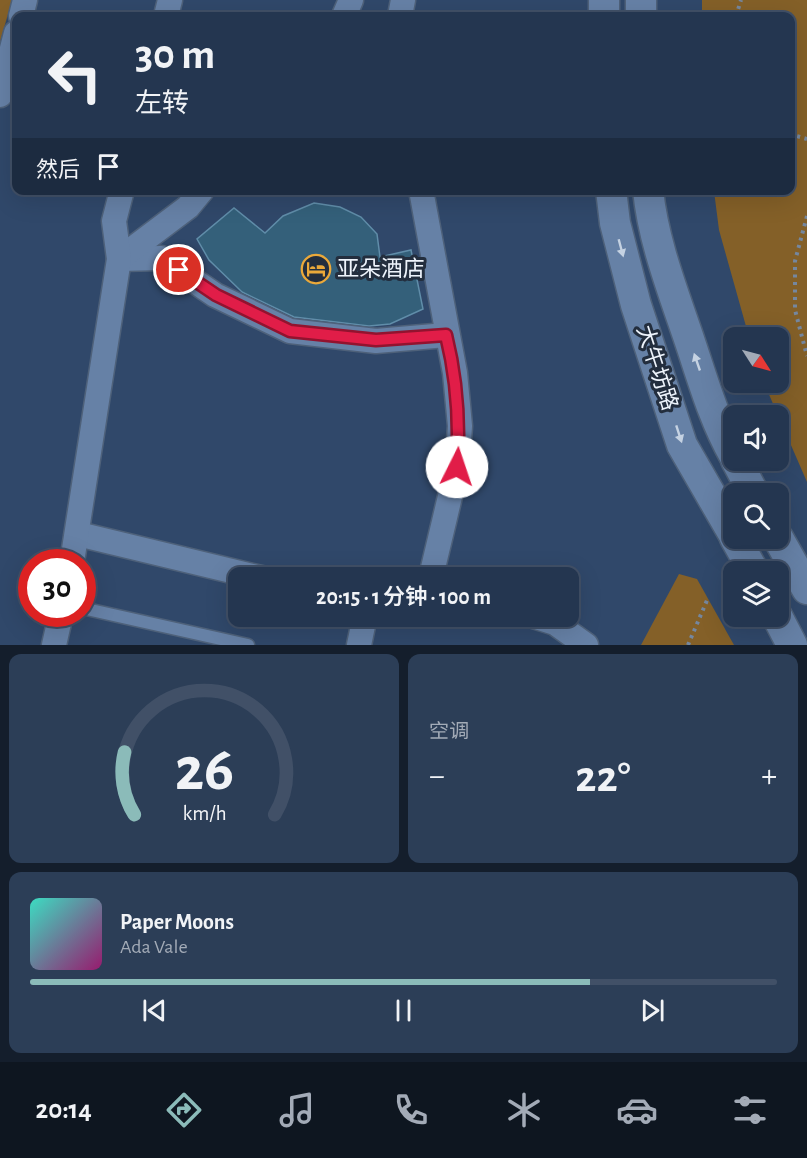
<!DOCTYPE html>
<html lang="zh">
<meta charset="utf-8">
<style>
body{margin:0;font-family:"Alegreya Sans","Noto Sans SC",sans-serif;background:#2c3e57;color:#f1f3f6;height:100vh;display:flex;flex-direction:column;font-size:22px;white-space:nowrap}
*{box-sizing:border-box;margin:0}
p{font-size:20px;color:#a3abb7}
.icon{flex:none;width:33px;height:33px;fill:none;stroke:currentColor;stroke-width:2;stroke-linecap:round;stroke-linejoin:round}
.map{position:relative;height:645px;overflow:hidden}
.drawer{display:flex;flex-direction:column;gap:9px;padding:9px;background:#141e2c;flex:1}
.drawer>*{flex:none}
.hud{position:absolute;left:12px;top:12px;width:783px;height:183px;border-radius:12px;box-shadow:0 6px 24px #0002,0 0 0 2px #415067;background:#243650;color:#f1f3f6;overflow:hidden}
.needle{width:39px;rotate:126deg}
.controls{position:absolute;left:723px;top:327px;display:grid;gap:12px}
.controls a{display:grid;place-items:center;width:66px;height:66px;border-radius:12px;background:#243650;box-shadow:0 6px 24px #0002,0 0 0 2px #415067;font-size:30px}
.speed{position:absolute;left:18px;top:549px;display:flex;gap:12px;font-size:30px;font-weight:700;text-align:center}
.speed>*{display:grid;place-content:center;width:78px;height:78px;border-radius:50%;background:#243650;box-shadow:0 6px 24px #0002,0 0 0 2px #415067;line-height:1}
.speed .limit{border:9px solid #d22;background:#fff;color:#111}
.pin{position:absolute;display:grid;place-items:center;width:51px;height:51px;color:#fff;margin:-26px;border:3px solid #fff;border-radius:50%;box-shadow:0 2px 6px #0007}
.me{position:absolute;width:66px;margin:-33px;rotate:4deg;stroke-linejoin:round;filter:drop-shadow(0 0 4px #0008)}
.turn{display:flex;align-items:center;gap:21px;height:126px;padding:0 24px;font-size:27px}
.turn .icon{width:78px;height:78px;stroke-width:2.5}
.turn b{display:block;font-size:42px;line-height:51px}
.then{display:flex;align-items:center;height:57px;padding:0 24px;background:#0003;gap:12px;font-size:22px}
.big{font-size:45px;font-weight:600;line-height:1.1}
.drawer .tile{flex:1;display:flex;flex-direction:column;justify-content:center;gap:9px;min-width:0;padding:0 21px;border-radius:12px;background:#2c3e57}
.drawer .dial{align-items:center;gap:0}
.dial svg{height:156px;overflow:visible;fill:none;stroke:#415067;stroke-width:7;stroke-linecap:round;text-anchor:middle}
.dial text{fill:#f1f3f6;stroke:none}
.song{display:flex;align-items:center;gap:18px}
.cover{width:72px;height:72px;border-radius:9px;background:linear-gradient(135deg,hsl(170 70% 55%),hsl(320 70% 35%))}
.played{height:6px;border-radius:3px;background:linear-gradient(90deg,#8bbbb9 75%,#415067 75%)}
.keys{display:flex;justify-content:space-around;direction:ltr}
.heat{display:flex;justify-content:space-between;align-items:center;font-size:33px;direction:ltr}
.drawer .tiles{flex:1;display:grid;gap:9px;grid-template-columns:1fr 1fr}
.tile:last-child{grid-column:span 2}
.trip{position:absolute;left:228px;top:567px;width:351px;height:60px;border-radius:12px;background:#243650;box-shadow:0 6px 24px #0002,0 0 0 2px #415067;font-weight:600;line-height:60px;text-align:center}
.menu{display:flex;height:96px;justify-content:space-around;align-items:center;background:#0e1620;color:#a3abb7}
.menu .icon{width:42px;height:42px}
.menu .current{color:#8bbbb9}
.menu b{font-size:27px;color:#f1f3f6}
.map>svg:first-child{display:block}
</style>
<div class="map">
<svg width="807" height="645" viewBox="0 0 807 645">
<rect width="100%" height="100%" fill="#30486a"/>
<!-- green -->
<g fill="#846028">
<path d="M0 0H12L0 42Z"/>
<path d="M702 0H807V482L764 383 778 382V338L749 337 719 230 714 191 790 190V16H702Z"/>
<path d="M679 574 697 579 734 645H641Z"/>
</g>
<!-- building -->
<path fill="#34607a" stroke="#608da9" stroke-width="1.5" d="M314 203 340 207 361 217 377 234 380 257 411 250 423 309 390 324 369 326 294 317 242 292 209 260 197 239 234 208 265 233 283 216Z"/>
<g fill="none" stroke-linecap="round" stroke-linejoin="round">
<!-- service casing -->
<g stroke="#4e617a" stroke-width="15">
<path id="service" d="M82 608 248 645"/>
</g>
<!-- minor casing -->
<g stroke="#4e617a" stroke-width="27">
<g id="minor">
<path d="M21 16 25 0"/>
<path d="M166 16 170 0"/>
<path d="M344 16 351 0"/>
<path d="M400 16 403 0"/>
<path d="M0 95 16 33"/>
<path d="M421 190 455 373 460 426 457 467 433 568 436 578"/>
<path d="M119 259 161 258 215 295 290 331 376 341 446 335"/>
<path d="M119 259 188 207 202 190"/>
<path d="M78 534 261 578"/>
<path d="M72 562 119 259 114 221 122 190"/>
<path d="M533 616 555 623 586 645"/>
<path d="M54 645 61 614"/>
<path d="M359 645 365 616"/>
</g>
</g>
<!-- tertiary casing -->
<g stroke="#4e617a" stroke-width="33">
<g id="tertiary">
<path d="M604 16V0"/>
<path d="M641 16V0"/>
<path d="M611 190 615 223 636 305 682 445 734 535"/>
<path d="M648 190C653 240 672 289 688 336 702 377 713 418 734 455"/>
<path d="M736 460 754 494"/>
<path d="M735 538 754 572"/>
<path d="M778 538 807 589"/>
<path d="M777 616 792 645"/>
</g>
</g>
<!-- path -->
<g stroke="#75879f" stroke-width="4" stroke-dasharray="3 4.5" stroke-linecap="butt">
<path d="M736 16 741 0"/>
<path d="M790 134 807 139"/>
<path d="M807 216 795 261V310L807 356"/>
<path d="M688 645 708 598"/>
</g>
<!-- service -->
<use href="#service" stroke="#6681a6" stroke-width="12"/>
<!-- minor -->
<use href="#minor" stroke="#6681a6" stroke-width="24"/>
<!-- tertiary -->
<use href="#tertiary" stroke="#6681a6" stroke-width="30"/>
</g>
<!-- one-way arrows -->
<defs><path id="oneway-solid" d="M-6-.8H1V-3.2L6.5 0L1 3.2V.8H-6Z" transform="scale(1.5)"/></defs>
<g fill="#c5d2e2">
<use href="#oneway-solid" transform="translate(621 248) rotate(75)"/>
<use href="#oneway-solid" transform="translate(697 362) rotate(-109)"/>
<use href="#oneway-solid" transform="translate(679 434) rotate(72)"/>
</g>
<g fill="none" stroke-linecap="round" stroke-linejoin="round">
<!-- route casing -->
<g stroke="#92132f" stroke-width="15">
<path id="route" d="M179 270 216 295 290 331 376 340 446 335C457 379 460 421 457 467"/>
</g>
<!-- route -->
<use href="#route" stroke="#e11d48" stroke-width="10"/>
</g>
<!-- icons -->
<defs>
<g id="hotel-ring" transform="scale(1.5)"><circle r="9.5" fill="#232e3e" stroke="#eba93a" stroke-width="1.5"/><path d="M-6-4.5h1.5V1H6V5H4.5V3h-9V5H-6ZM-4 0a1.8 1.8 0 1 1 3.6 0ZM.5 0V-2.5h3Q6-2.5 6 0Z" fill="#eba93a"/></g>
</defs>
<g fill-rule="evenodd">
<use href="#hotel-ring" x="316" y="269"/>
</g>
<g text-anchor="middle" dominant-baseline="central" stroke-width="6" stroke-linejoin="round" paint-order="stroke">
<!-- poi labels -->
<g font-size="22" fill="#eef4fc" stroke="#232e3e" text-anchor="start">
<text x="337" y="269">亚朵酒店</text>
</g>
<!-- street labels -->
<g font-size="22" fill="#eef4fc" stroke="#232e3e">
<text transform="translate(657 368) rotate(72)">大牛坊路</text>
</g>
</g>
</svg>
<div class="controls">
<a><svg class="needle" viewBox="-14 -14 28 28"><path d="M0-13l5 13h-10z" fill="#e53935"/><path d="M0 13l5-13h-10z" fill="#a3abb7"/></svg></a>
<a><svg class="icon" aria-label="sound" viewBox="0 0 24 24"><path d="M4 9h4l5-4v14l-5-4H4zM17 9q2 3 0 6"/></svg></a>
<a><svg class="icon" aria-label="search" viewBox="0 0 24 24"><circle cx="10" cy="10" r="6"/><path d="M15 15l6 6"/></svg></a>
<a><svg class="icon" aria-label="layers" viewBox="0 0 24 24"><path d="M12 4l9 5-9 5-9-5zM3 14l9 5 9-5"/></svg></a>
</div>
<div class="speed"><div class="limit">30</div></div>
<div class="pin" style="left:179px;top:270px;background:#d93025"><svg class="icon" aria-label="arrive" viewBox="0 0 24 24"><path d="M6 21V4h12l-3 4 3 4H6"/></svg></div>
<svg class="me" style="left:457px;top:467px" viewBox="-20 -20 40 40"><circle r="19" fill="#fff"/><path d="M0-13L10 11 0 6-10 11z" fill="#e11d48"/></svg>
<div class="trip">20:15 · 1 分钟 · 100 m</div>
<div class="hud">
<div class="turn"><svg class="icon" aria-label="left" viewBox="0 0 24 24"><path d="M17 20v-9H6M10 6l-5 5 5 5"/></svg><div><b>30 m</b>左转</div></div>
<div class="then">然后<svg class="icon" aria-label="arrive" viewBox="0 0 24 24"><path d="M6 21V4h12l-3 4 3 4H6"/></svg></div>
</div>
</div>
<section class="drawer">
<div class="tiles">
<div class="tile dial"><svg viewBox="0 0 100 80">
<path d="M14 69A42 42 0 1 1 86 69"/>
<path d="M14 69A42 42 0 0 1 9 37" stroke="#8bbbb9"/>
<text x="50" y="56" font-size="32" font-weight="700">26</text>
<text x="50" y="72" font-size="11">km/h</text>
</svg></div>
<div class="tile"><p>空调</p>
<div class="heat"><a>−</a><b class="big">22°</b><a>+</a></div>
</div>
<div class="tile">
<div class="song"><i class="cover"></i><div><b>Paper Moons</b><p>Ada Vale</p></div></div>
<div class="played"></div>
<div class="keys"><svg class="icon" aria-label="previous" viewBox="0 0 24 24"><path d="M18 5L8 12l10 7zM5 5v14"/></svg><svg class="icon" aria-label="pause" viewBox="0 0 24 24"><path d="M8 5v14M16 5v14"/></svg><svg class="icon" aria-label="next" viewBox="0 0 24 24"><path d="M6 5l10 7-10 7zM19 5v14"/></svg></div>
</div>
</div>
</section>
<nav class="menu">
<b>20:14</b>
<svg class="icon current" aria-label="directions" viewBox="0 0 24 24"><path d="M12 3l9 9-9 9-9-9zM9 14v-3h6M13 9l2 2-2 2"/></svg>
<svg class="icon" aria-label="music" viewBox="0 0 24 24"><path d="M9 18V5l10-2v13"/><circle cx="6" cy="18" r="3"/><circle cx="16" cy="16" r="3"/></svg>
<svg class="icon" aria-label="phone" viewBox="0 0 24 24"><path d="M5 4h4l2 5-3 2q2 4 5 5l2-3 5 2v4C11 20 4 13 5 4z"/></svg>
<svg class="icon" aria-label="climate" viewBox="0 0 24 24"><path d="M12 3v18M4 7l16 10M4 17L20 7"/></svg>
<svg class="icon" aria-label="car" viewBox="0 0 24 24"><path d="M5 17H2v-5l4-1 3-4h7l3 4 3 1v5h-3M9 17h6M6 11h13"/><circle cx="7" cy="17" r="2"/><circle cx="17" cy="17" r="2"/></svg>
<svg class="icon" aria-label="filters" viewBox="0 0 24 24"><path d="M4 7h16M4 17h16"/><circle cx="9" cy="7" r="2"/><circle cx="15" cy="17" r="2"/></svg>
</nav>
